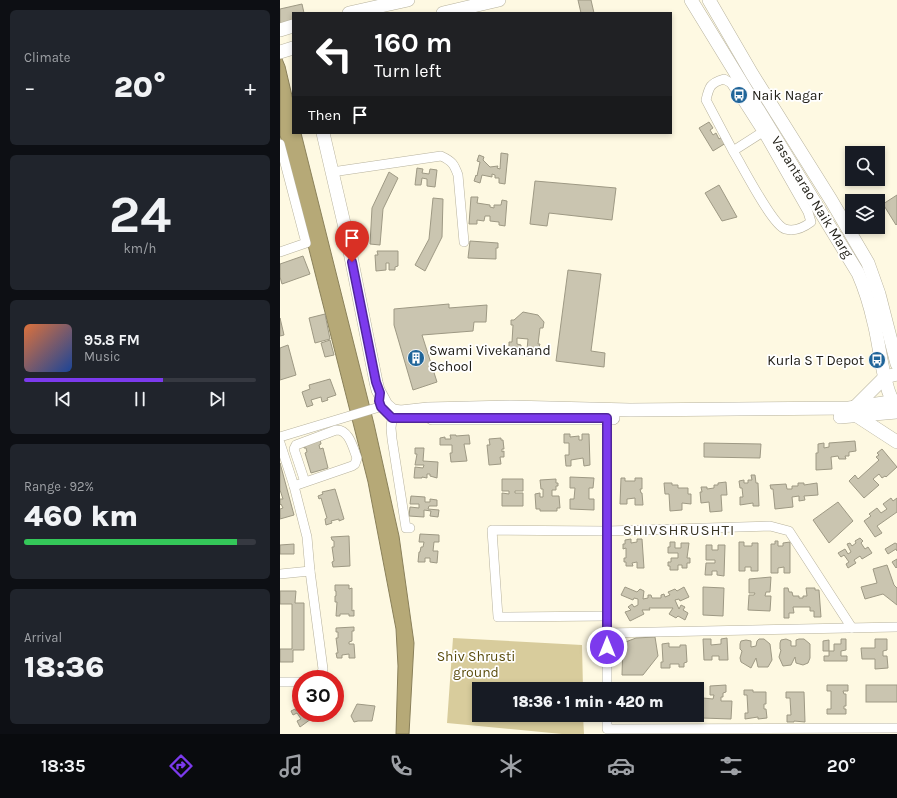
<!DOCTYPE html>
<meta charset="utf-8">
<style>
body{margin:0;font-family:Karla,sans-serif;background:#20242c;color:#f1f3f6;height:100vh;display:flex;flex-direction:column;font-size:15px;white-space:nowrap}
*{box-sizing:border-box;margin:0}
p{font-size:13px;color:#9ea1a6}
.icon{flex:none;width:22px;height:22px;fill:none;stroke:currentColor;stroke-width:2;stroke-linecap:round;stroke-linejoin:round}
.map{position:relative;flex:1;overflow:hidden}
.panel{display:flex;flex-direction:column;gap:10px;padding:10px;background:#0d0f14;width:280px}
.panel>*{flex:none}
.banner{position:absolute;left:12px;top:12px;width:380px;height:122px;border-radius:0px;box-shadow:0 2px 6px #0003;background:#202124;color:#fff;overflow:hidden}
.controls{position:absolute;left:565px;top:146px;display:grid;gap:8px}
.controls a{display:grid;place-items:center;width:40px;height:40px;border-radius:0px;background:#171b24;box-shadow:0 2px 6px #0003;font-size:20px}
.speed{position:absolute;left:12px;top:670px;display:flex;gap:8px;font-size:20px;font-weight:700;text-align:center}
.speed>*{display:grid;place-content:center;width:52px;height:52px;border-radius:50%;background:#171b24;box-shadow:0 2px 6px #0003;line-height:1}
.speed .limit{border:6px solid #d22;background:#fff;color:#111}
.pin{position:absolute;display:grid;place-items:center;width:34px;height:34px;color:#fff;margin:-41px -17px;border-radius:50% 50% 50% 0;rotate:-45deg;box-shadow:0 0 4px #0007}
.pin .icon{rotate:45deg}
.me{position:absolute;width:44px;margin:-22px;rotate:0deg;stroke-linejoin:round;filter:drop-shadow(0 0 3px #0008)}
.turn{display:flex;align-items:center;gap:14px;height:84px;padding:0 16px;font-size:18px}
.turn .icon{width:52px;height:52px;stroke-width:2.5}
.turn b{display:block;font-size:28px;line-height:34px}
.then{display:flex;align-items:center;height:38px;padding:0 16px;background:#0003;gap:8px;font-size:15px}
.big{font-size:30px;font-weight:800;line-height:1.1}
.panel .widget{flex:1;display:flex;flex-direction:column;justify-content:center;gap:6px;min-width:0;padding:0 14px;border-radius:6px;background:#20242c}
.panel .dial{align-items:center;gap:0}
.dial b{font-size:52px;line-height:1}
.song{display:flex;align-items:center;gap:12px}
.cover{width:48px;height:48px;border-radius:6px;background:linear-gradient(135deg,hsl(20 70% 55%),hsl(220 70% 35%))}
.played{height:4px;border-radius:2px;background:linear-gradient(90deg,#7c3aed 60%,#363941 60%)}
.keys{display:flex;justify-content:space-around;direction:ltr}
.heat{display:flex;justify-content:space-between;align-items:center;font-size:22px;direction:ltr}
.charge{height:6px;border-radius:3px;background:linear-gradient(90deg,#34c759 92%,#363941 0)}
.trip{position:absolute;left:192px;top:682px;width:232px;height:40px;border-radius:0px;background:#171b24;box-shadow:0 2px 6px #0003;font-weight:800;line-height:40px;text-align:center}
.tab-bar{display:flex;height:64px;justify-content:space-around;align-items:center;background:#090b0e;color:#9ea1a6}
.tab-bar .icon{width:28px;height:28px}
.tab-bar .on{color:#7c3aed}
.tab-bar b{font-size:18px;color:#f1f3f6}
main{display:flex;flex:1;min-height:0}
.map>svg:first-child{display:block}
</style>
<main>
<section class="panel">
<div class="widget"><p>Climate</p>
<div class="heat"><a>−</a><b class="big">20°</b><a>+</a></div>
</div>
<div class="widget dial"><b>24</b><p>km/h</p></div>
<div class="widget">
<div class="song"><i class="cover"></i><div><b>95.8 FM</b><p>Music</p></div></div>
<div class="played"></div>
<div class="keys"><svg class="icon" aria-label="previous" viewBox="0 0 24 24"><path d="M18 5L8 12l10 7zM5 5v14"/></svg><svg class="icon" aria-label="pause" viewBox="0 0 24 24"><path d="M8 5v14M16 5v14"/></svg><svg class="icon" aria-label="next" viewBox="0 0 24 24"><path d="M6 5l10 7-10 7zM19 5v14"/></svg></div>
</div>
<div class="widget"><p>Range · 92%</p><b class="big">460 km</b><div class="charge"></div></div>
<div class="widget"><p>Arrival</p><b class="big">18:36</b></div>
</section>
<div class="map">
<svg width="617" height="734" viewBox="0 0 617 734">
<rect width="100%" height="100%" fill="#fef9e2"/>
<!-- green -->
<path fill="#d8cc9c" d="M173 638 302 645 303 689H199V715H303L304 734H282L167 723Z"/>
<!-- water -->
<path fill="#b6a977" stroke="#8a805a" d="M0 54 5 66 13 100V133H21L94 424 119 536 134 643 129 734H116L118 666 116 629 88 482 0 135Z"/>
<!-- building -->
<g fill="#cac5b0" stroke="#9e9984" fill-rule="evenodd">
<path d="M298 0H311L314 13H301Z"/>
<path d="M22 4 24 13H13V21L0 24V9Z"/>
<path d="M429 122 433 128 430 130 433 135 436 133 439 139 442 137 446 143 433 151 419 128Z"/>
<path d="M221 153 228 154 225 184 219 183V178H215V175L212 174V177L202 175 200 183 194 181 196 175 197 176 200 162 197 161 199 155 204 157 203 160 210 167 218 166 217 168 220 169Z"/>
<path d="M137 168 143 169 142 173 149 174 150 169 157 170 155 187 147 186V179L142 178 141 185H135Z"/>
<path d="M109 172 118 178 103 209 100 245 90 244 92 208Z"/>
<path d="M255 181 336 188 332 220 269 213 267 226 250 224Z"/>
<path d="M439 185 457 217 442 221 425 193Z"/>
<path d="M617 195V224L616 225 603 204Z"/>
<path d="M191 197H198L197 203 210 205V207L214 208V205H221L222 200 227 201 225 226 219 225V222L210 221V216H205L204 221 197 220V224H189Z"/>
<path d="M153 198 163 199 162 237 145 271 135 265 149 239Z"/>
<path d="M190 241 218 243V248H216V259L188 258Z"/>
<path d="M97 251H118V266L115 267V270H109V263H106V270L96 271 95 255H98Z"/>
<path d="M23 256 30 274 2 284 0 277V264Z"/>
<path d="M288 270 321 274 311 351 325 353 324 367 276 361Z"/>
<path d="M169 304V308L207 305 206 322H194L193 331 142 335 157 382 133 390 114 325V309Z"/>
<path d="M243 312 258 315 264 322 263 328H260L258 344H260L258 350 252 356 235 355 232 348H229V342H232L233 325H231V320H234ZM237 338 248 339 247 350 241 349V345L237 344Z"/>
<path d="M45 314 50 339 35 343 29 318Z"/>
<path d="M0 318 4 335 0 336Z"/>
<path d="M50 340 54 355 45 357 41 343Z"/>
<path d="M8 345 16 375 0 380V348Z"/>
<path d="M50 379 56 395 47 398 48 400 42 402 41 397 31 400 33 405 27 407 22 392 30 389 29 385Z"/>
<path d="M284 434H290V437L299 436V440H302V434H309L310 465 304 466 303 458 291 460V466H286L285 455H289V443H284Z"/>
<path d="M170 435H176V436L189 435 190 444H184L187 461 171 462 170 453H172V445H160V438L165 437V439H171Z"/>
<path d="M221 438V440H223L224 449H222V452L224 451V457H220L221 464 209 465 207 445H210L209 439Z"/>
<path d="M40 439 41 444 39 445 40 449 43 448 48 468 31 473 25 453 27 452 26 448H24L23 444Z"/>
<path d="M575 441 576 451 569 452V456H565L566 459H559L558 456 551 457 552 469 536 470V453H538V444L544 443V448L549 447V443Z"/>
<path d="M424 443 481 444 480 458 424 457Z"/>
<path d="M135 448H144L143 461 158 462 157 478 150 476V474H147V478L142 477V478H134L135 467 143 468 144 465H135L137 454H135Z"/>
<path d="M602 449 617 467 606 477 605 476 602 478 599 474 593 479 599 485 584 498 569 481 575 475 578 479 599 460 596 457 599 455 597 453Z"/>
<path d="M0 463 14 515 0 519V509L3 508 1 504 0 505V499H3L0 490Z"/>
<path d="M471 475H475L476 483H478L479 506H473V503L460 505V497H463L462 488H460L459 481 464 480V483H468V480H472Z"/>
<path d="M290 477 314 478 313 488H309V499H314V510L290 509V499H294L295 488H290Z"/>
<path d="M341 478H345V481H355V478H362V489H360L361 493H362L363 505H355V498L347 499V504H340Z"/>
<path d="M222 479H243V491H235V493H243V506H222V493L229 494V491H222Z"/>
<path d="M276 479V483H278V486H276V490H272V496H279L280 508H277V511H260V509H256L255 494 260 493V497H263V489H261L260 480Z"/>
<path d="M446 482 447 495H441L442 511 430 512 429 502 421 503 420 492H422L421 487H427V489L434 488V485H438V483Z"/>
<path d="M384 483H392V485H398V488H408V494H411V504L402 503V510L390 511 389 494H385Z"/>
<path d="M518 483H524V485L537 483 538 495 524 496 525 500 519 501V496L512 497 513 507 495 509 493 489H491L490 485 506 484 507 489H512V486H518Z"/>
<path d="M55 489 64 519 59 521V519L51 521 52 523 46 525 45 519 47 518 41 498 39 499 38 496 43 494 42 492Z"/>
<path d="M131 496 145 497V502H150V499L157 500V506H149L148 509 159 510 158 517 150 516 151 511 144 510V517L129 516 130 507 139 508V504H130Z"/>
<path d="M611 498 613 501 617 498V512L597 526 602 533 595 537 584 521 591 516 589 514 597 508 601 513 607 509 603 504Z"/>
<path d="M558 502 573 521 549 543 533 520Z"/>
<path d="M140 534 159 535V542H154L153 551H158L157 563 150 562V558H145V562H138L139 552H140L141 547H143L144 542H139Z"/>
<path d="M69 536 70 566 53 567 52 562 54 561 52 547H54V541L52 540 51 537Z"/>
<path d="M580 538 583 541 581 543 585 549 588 547 592 553 582 559 580 556 574 560 576 563 568 568 566 564 569 562 564 555 561 557 558 553 565 549 568 554 571 552 567 544 570 543 572 546 576 543 575 541Z"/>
<path d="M351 539V543L357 542V539H362L364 568H357V562L352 563 353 566H346V562H344V558H346V548L343 549V544H345V540Z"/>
<path d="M495 541H498V546H503V543L510 542V573H504V567L498 568V573H491V544H495Z"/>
<path d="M390 542H395V548H401V543H409L407 558H410V563H407V568H402V565H398V570H390V566H388V562H391V558H398V553H388V547H390Z"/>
<path d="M459 542H464V546H472V543H478V571H471V567H465V571H459Z"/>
<path d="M615 543 617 544V551L616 549 608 554 605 549Z"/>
<path d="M14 544V554H0V545Z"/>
<path d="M426 545H432V550H438V545H445L444 576 437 575V571H432V575H425L426 563H435V560H426Z"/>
<path d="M617 559V567L616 568 612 562Z"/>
<path d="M607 565 614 585 617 588V605L603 594 585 599 581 587 597 583 593 569Z"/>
<path d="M491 577 490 592H486L485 596H491L490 611 468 610 469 595H474L475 593H469V579Z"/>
<path d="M55 585H69V589L72 588V611L74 610V616H69V614H60V616H56L57 602H55V596H56V591H55Z"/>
<path d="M345 587 357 592 360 589 364 591 363 599 368 598V595H371L372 598H381V595L384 594 385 597 390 595 388 592 395 589 397 591 404 587 409 597 400 601 399 599 395 600 399 609 401 605 405 607 403 610 408 613 405 620 398 616 396 618 389 614 393 608H369L370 610H362L364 614 350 621 345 612 351 610 348 607 352 604 354 607 358 605V599L354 598 353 600 341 595Z"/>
<path d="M423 587 444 588 443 616 423 615Z"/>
<path d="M504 588H508L509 592H512L513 596H519V598H523V596H527L526 588H535V590H539L541 617H534V611H530V607H513L514 613H509V618H504Z"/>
<path d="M0 591H16L15 603H24V650H13V662H0V649H12V604H0Z"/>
<path d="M74 627V631H72V641L69 642V644H74L75 658H69V654L62 655V658H57L56 653H58L56 638H58V632H56V628Z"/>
<path d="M375 637 378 656 363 675H342L343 643 356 638Z"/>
<path d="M447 638 448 660H439V656H432V660H424L423 639H431V645L441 644V639Z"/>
<path d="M479 639H484L490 644 492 660 488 667H478L476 658 471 668 461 662 460 658 462 651 460 649V644L461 641 466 640 471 641V647L476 646 477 641Z"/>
<path d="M506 639 511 641V646H516V640L519 639H524L530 644V658L528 663 523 665 516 663 515 657 511 665 503 666 499 657 501 650 500 649V643L501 640Z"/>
<path d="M561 639H566V650L561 651V656H567V661H544V656H549V651H554V644H561Z"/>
<path d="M595 639H607V650L603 651V656H607L608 668 595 669V659H582L581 648H595Z"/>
<path d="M549 640V651H543V641Z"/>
<path d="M389 643V647H400V645H406L407 662 404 663V667H399V664H390V668H381V662H383L382 644Z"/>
<path d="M343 685H359L358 689H343Z"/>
<path d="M363 685H378V689H362Z"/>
<path d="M446 685V692L443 693V697H441V701H452L451 719 422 718 423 698 433 699 434 695H430V686Z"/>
<path d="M547 685H568V691H563L564 694H566V706H564V709H566V714H547V709H551V691H547Z"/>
<rect x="586" y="685" width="31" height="17"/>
<path d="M464 690H473V692H486V704H484V709H486L487 718 478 719V717L465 719V713H468L467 695H464Z"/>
<path d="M506 692H524L525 722 514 721V722H507V715H511L510 698H506Z"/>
<path d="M77 704 95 706 92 721H78L74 722 71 716Z"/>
<path d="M21 708V713H41L33 717 32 716 30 717 31 719 20 727 17 721 21 719 17 713 13 715 11 711 15 709 16 711Z"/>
<path d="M342 715H355V719H341Z"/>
<rect x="360" y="715" width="21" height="4"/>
<path d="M389 715H412L411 719H390Z"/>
</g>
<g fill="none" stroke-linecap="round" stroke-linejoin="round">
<!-- street casing -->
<g stroke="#b7b29d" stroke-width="10">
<g id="street">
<path d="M0 144 26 243 0 252"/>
<path d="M453 151C462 165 492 225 505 229 515 232 523 228 531 222L528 212 483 133 451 83 444 79C430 83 429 87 426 100L453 151 489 128"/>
<path d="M52 172 161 156C172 161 174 164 178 175L184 242"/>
<path d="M113 411 111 428 112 439 126 528H130"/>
<path d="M0 437 106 405"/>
<path d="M0 443 14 486 27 537 30 571 43 669 40 678 37 679"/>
<path d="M14 486 72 466 75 464 77 458C73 448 69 429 56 430L16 445 14 449 25 482"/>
<path d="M0 574 30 571"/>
<path d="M327 616 218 617 212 530 327 531 490 526 509 531 572 628"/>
<path d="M327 633 617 627"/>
<path d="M0 682H21"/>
<path d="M327 689V412"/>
<path d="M327 715V729L617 728"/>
</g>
</g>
<!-- secondary casing -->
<g stroke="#b7b29d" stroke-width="14">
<g id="secondary">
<path d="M411 0 578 273C585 289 590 305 594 323 600 345 603 391 617 408"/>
<path d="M429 0 472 74 551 200 588 263 599 294 617 364"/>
<path d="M69 13 128 0"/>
<path d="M163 13 219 0"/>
<path d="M0 30 13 26"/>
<path d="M0 52 13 48"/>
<path d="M43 133 66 232 96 382 98 390 106 405 113 411 121 412 148 409 230 407 350 410 569 408 617 401"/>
<path d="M575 407 605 377 617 374"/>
<path d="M577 416 617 442"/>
<path d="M560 417 617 412"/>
<path d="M152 418H333"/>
</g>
</g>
<!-- street -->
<use href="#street" stroke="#fff" stroke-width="9"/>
<!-- secondary -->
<use href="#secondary" stroke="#fff" stroke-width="13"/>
</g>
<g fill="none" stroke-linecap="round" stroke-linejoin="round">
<!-- route casing -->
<g stroke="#51269a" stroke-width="10">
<path id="route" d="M72 262 96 382 100 393 99 401 101 407 112 418H327V647"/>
</g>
<!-- route -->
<use href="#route" stroke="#7c3aed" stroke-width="7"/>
</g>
<!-- icons -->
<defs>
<g id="bus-disc" transform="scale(0.9)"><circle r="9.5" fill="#206599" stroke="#fff"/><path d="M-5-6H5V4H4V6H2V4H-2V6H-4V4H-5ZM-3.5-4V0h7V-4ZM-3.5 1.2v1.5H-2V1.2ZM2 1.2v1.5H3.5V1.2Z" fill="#fff"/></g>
<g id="building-disc" transform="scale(0.9)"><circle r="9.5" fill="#206599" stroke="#fff"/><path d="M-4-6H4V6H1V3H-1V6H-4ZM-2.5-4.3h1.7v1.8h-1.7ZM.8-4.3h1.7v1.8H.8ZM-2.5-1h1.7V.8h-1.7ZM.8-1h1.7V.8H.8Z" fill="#fff"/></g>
</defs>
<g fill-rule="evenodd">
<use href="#bus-disc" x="459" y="95"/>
<use href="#building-disc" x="136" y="358"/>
<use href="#bus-disc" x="597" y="360"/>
</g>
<g text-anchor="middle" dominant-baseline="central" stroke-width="3.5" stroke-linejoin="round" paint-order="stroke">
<!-- poi labels -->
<g font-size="14" fill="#222018" stroke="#fff" text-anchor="start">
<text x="472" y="95">Naik Nagar</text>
<text x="149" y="350">Swami Vivekanand<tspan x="149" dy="16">School</tspan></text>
<text x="584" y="360" text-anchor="end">Kurla S T Depot</text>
</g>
<!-- street labels -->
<g font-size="14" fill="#222018" stroke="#fff">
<text transform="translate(532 197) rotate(58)">Vasantarao Naik Marg</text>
</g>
<!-- park labels -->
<g font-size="14" fill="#5a4c0d" stroke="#fff">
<text x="196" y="656">Shiv Shrusti<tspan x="196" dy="16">ground</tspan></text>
</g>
<!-- neighbourhood labels -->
<g font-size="15" letter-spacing="1" fill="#3d3827" stroke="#fff">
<text x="399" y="530">SHIVSHRUSHTI</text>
</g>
</g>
</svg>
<div class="controls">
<a><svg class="icon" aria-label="search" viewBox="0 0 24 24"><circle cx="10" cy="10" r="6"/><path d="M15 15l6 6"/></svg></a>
<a><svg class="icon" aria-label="layers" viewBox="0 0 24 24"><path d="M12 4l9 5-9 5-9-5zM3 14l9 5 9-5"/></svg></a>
</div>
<div class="speed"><div class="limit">30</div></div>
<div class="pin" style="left:72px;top:262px;background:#d93025"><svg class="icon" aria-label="arrive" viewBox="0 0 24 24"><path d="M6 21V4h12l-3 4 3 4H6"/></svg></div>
<svg class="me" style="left:327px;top:647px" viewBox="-20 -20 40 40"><circle r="17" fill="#7c3aed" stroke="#fff" stroke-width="3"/><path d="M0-11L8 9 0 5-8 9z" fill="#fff"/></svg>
<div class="trip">18:36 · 1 min · 420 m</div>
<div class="banner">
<div class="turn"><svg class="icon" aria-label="left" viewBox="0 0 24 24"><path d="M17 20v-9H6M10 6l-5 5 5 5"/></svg><div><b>160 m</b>Turn left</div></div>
<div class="then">Then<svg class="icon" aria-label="arrive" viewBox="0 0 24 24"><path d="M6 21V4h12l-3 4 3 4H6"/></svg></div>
</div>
</div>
</main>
<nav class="tab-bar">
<b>18:35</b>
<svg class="icon on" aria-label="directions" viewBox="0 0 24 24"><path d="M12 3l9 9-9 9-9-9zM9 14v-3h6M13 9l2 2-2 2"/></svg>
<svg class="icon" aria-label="music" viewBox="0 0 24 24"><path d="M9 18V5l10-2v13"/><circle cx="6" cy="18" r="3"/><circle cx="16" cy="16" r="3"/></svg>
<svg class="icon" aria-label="phone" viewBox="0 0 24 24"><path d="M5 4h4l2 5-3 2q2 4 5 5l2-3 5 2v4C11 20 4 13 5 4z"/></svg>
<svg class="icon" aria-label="climate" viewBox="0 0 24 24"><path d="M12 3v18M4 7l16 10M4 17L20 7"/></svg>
<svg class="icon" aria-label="car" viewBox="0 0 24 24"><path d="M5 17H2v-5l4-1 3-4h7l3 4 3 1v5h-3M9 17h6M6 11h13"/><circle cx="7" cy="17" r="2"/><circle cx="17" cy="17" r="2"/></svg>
<svg class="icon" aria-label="filters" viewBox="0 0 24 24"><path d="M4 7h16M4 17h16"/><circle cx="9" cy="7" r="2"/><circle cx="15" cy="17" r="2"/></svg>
<b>20°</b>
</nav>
